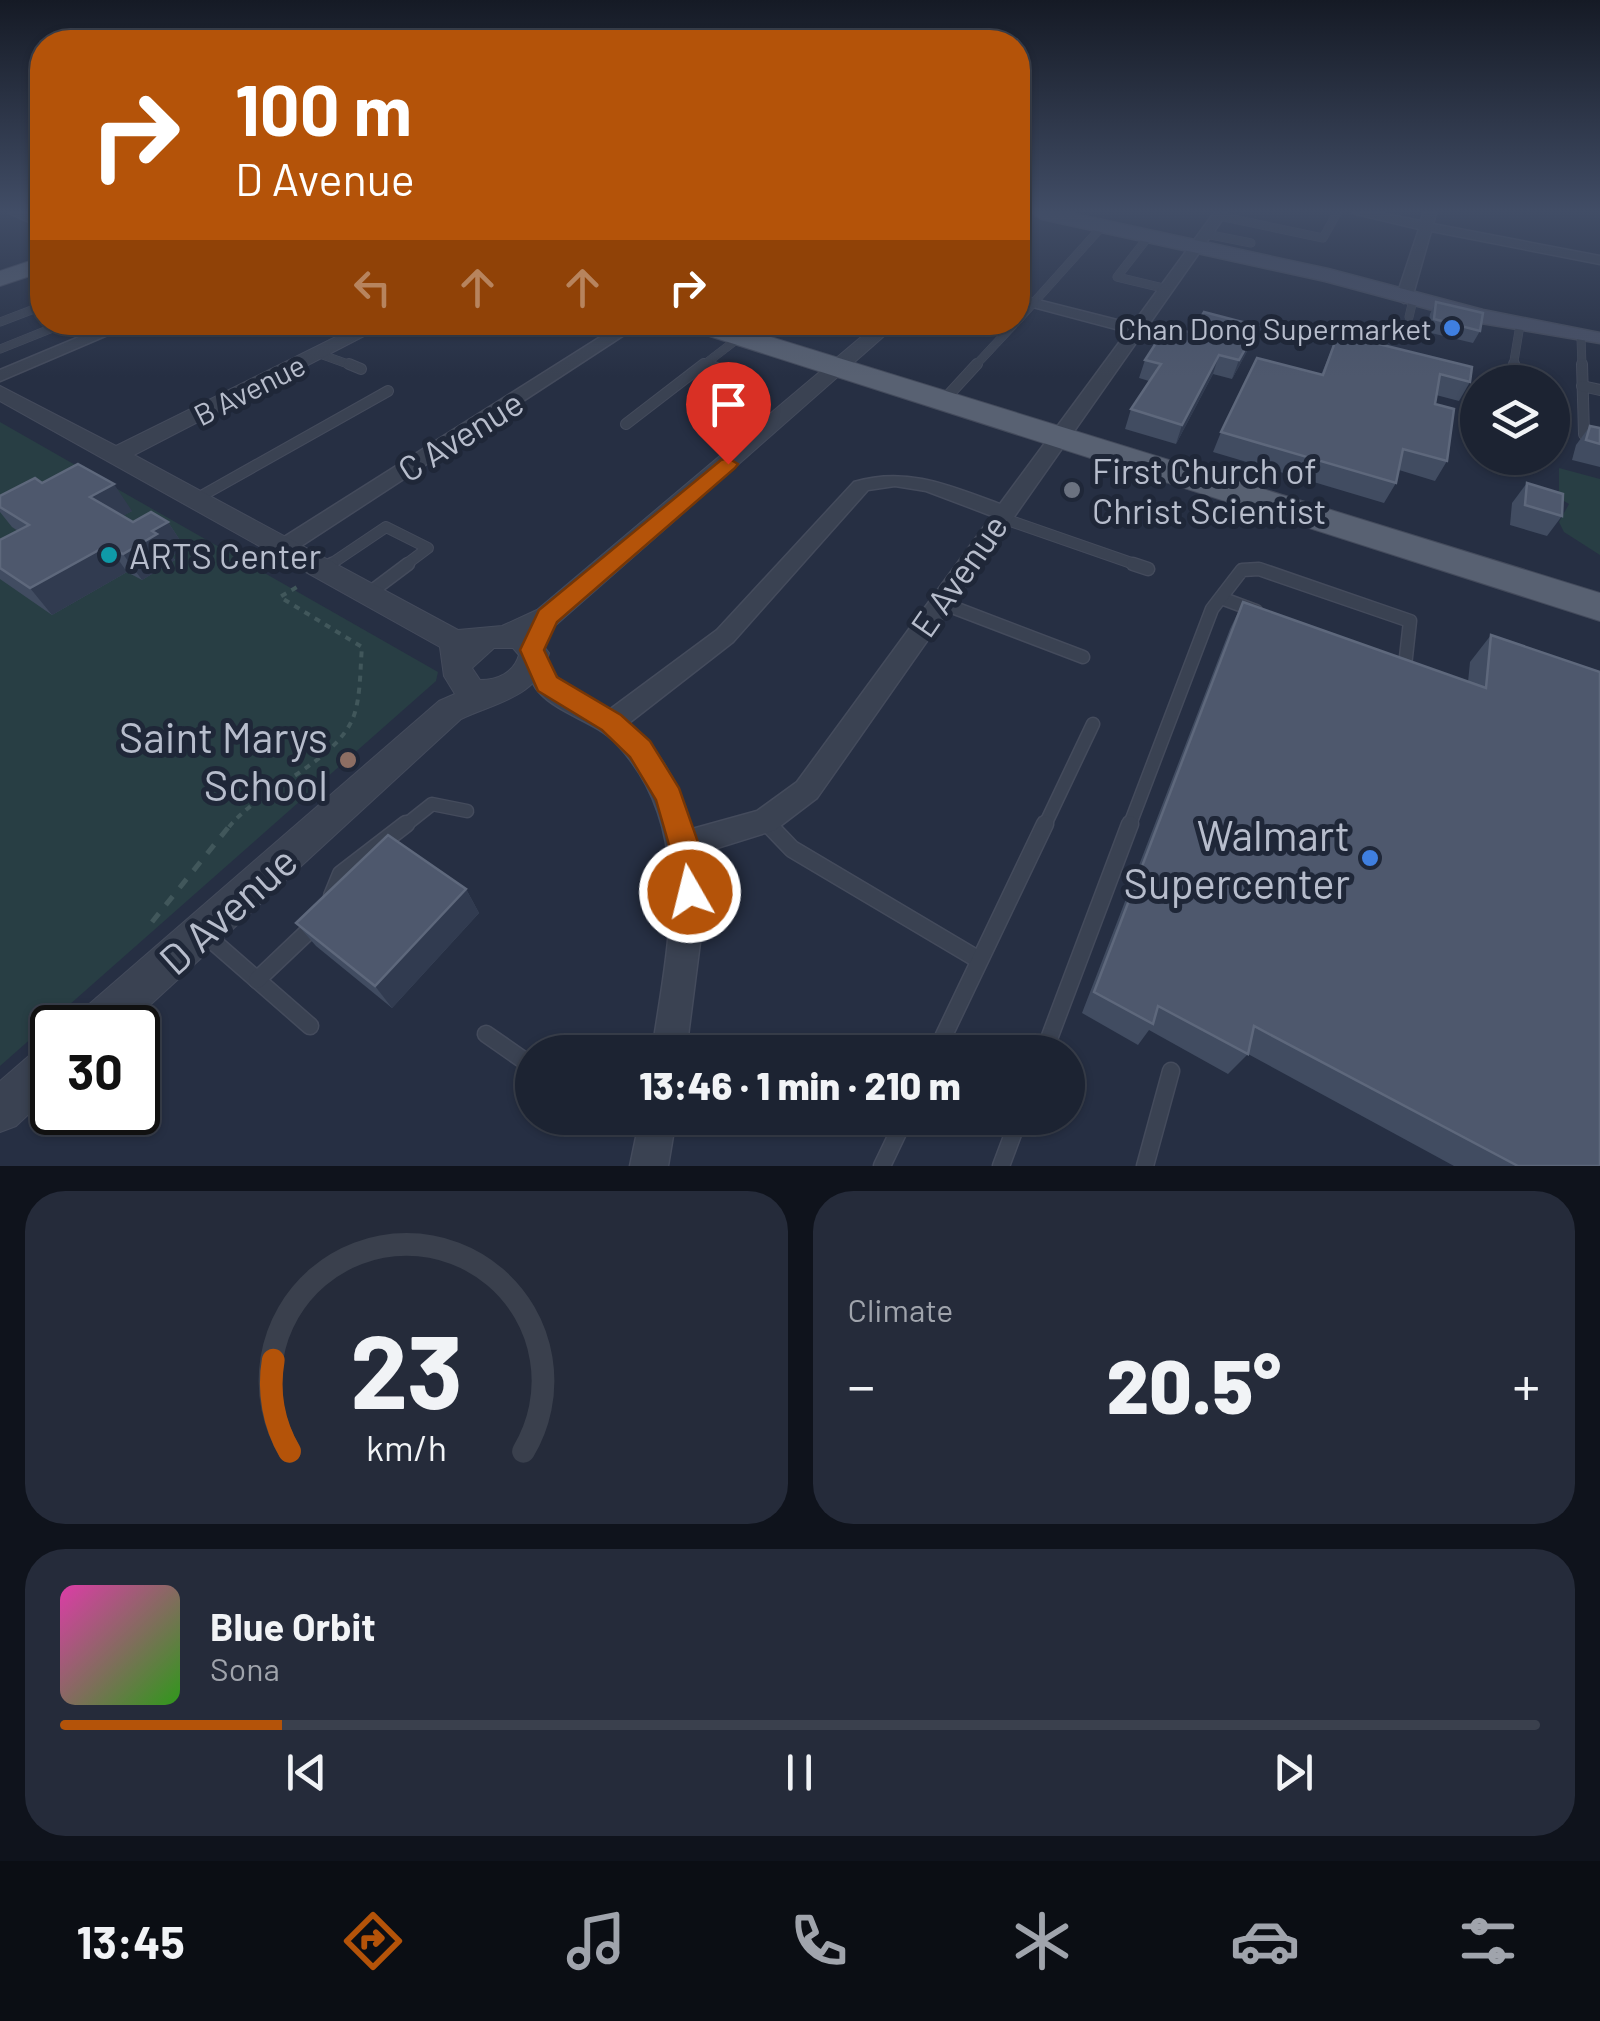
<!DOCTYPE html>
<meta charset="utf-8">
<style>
body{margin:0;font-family:Barlow,sans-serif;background:#252b3a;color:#f1f3f6;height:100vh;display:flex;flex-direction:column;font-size:38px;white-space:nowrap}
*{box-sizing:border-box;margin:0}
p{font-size:32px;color:#a0a4ac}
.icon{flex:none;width:55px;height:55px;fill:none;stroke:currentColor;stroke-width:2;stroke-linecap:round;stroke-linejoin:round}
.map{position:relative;height:1166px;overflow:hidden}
.panel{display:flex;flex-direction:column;gap:25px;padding:25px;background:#0f131c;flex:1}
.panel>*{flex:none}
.guide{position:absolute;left:30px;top:30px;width:1000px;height:305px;border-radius:40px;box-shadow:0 2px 8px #0004,0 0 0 2px #3a404d;background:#b45309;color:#fff;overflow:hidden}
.fabs{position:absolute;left:1460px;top:365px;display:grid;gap:20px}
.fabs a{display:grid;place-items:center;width:110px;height:110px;border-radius:50%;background:#1c2332;box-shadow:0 2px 8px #0004,0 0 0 2px #3a404d;font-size:50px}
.speed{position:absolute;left:30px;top:1005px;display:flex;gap:20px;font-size:50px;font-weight:700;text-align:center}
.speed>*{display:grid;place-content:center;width:130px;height:130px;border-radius:50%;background:#1c2332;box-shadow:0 2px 8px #0004,0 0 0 2px #3a404d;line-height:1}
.speed .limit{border:5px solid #111;border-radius:15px;background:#fff;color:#111}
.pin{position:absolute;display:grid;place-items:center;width:85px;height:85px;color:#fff;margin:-102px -42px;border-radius:50% 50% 50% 0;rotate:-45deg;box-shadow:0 0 10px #0007}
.pin .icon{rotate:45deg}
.me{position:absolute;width:110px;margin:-55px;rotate:352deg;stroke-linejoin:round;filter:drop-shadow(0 0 8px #0008)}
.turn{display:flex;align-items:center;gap:35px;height:210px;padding:0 40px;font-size:45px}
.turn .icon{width:130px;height:130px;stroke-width:2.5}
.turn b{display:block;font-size:70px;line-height:85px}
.lanes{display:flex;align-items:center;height:95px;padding:0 40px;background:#0003;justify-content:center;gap:50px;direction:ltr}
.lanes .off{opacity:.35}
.big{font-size:75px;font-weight:800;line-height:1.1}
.panel .card{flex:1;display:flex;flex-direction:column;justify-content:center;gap:15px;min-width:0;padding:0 35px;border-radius:40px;background:#252b3a}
.panel .dial{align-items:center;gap:0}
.dial svg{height:260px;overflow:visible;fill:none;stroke:#3a404d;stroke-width:7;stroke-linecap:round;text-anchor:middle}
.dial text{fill:#f1f3f6;stroke:none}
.song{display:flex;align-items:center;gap:30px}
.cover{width:120px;height:120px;border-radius:15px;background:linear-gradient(135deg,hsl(320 70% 55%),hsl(110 70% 35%))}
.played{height:10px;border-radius:5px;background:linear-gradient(90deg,#b45309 15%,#3a404d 15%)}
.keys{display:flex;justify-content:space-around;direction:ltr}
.heat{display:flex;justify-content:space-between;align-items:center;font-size:55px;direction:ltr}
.panel .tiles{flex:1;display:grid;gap:25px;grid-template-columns:1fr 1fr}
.card:last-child{grid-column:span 2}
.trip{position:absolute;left:515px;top:1035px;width:570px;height:100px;border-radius:50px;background:#1c2332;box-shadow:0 2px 8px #0004,0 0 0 2px #3a404d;font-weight:800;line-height:100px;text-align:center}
.tabs{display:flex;height:160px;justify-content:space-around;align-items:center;background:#0b0e14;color:#a0a4ac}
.tabs .icon{width:70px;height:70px}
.tabs .on{color:#b45309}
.tabs b{font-size:45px;color:#f1f3f6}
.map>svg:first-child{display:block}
</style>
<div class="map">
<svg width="1600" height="1166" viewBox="0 0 1600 1166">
<rect width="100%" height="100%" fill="#262f43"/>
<!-- green -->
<g fill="#283e44">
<path d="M0 422 438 672 436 681 0 1066Z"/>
<path d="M1559 468 1600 479V555L1564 532 1559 522 1569 504 1559 498Z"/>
</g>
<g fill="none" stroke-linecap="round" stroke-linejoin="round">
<!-- service-far3 casing -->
<g stroke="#444b5c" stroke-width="9">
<g id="service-far3">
<path d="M1219 216 1323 238 1337 213"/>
<path d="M1206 234 1251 243"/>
<path d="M1145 241 1117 277 1167 289"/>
<path d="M1409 317 1413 300"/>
<path d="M1018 320 1098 231"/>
<path d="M0 322 42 306"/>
<path d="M1581 337 1582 367"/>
<path d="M0 349 65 323"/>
<path d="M320 354 356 367"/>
<path d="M706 364 714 367"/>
<path d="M701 367 740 337"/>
<path d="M974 367 1016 322"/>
<path d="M1513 367 1520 325"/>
</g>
</g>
<!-- service-far2 casing -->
<g stroke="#444b5c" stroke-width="12">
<g id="service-far2">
<path d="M349 364 361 369"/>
<path d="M707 364 724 371"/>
<path d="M1582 364 1584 434 1600 437"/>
<path d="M1511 382 1514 364"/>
<path d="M1582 386 1600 390"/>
<path d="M943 401 977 364"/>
<path d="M626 424 704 364"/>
<path d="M196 499 388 391"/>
<path d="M999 517 1140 566"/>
<path d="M328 566 386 527 428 548 404 566"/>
</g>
</g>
<!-- service-far1 casing -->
<g stroke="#444b5c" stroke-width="15">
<g id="service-far1">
<path d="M1133 564 1148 569"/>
<path d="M324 569 332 564"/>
<path d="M368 594 408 564"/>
<path d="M1221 598 1256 611"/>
<path d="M939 602 1083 657"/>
<path d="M765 821 770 827"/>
<path d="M403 827 432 804 467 811"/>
<path d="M1044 827 1093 724"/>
<path d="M1129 827 1212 609 1242 570 1259 569 1410 621 1405 666 1400 665"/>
</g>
</g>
<!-- service casing -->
<g stroke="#444b5c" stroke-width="19">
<g id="service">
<path d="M768 824 792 849 979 960"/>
<path d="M332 896 341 874 406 824"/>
<path d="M208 937 310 1026"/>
<path d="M257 980 316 924"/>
<path d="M486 1034 532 1066"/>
<path d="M936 1052 1045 824"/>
<path d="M1044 1052 1130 824"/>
<path d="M882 1166 905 1118"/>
<path d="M1001 1166 1019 1118"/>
<path d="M1145 1166 1171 1071"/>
</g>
</g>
<!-- minor casing -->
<g stroke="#444b5c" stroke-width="3">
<g id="minor">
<path d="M9 213H27L42 220V228Z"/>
<path d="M1214 213H1227L817 798 775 830 698 854 702 927 686 1052H652C667 948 698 829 616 743 595 721 560 715 539 692 531 683 526 669 521 658L524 651H542L557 678 609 710 717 630 854 482C907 466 951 486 1000 504L1127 332 1018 303V295L1133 324ZM895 486 926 491 992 516 797 782 757 811 692 829C681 789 661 751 629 723L733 642 868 490Z"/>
<path d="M1352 213H1380L1421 221 1423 213H1436L1433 224 1600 256V264L1431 231 1412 298 1404 303 1396 298 1419 229Z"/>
<path d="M115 322H138L0 381V370Z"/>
<path d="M624 322H644L292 552H276L273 547 276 542Z"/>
<path d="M640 1118H676L668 1166H630Z"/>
</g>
</g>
<!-- tertiary casing -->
<g stroke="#444b5c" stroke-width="2">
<g id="tertiary">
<path d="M366 322H391L134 455 458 630 502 626 537 610 879 322H900L557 624 535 635 549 653C539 697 497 702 461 719L125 1028H73L79 1013 439 701 455 694 444 676 440 647 0 401V386L116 446ZM494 648H513L519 655C514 673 497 680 480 680L472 668Z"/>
<path d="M52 1043V1092L16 1126 0 1132V1081L37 1049Z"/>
</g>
</g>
<!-- secondary casing -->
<g stroke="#444b5c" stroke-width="3">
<path id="secondary" d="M1033 213H1070L1328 269 1483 310 1600 333V343L1481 323 1325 281 1042 219Z"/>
</g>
<!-- primary casing -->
<g stroke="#444b5c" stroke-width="2">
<g id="primary">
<path d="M42 257V272L0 286V271Z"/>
<path d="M680 322H722L1600 593V621L684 328Z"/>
</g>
</g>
<!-- path-far1 -->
<path stroke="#41575b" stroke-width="4" stroke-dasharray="6 6" stroke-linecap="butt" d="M229 827C261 787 333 765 353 718 361 698 360 668 362 647L280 597 297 587"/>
<!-- path -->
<path stroke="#41575b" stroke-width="5" stroke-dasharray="11 11" stroke-linecap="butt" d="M152 922 231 824"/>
<!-- service-far3 -->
<use href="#service-far3" stroke="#3a4252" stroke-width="8"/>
<!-- service-far2 -->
<use href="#service-far2" stroke="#3a4252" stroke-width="10"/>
<!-- service-far1 -->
<use href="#service-far1" stroke="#3a4252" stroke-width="12"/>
<!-- service -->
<use href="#service" stroke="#3a4252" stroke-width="16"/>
<!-- minor -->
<use href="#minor" fill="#3a4252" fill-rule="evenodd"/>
<!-- tertiary -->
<use href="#tertiary" fill="#3a4252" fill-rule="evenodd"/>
<!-- secondary -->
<use href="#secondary" fill="#485065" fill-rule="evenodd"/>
<!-- primary -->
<use href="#primary" fill="#586172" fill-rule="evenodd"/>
</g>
<!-- wall -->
<g fill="#414c61">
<path d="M1436 302 1480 331 1473 343 1427 332 1430 314Z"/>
<path d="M1192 333 1251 344 1232 379 1213 374 1176 444 1125 429 1131 409 1149 381 1139 378 1145 360Z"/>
<path d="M1338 334 1470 382 1459 401 1436 395 1435 404 1447 461 1435 481 1399 470 1396 483 1384 503 1213 452 1221 432 1321 375Z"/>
<path d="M1590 426 1600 428V467L1572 460 1576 445Z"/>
<path d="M1527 483 1562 516 1547 536 1510 525 1512 503Z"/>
<path d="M0 496 132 511 122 516 133 522H168L185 548 172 556 175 560 142 580 127 572 52 615 0 579V540L18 531 12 527 0 512Z"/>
<path d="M1243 602 1468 682 1470 662 1491 635 1600 1166H1454L1248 1054 1228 1074 1149 1030 1138 1045 1082 1013 1230 629Z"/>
<path d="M466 889 479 913 392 1008 316 946 296 923Z"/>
</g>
<!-- shaded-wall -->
<g fill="#313b50">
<path d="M1258 326 1251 344 1232 379 1239 360Z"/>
<path d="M1219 355 1213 374 1176 444 1182 425Z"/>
<path d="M114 484 132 511 109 524 90 497Z"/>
<path d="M168 522 185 548 172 556 175 560 142 580 123 554 152 531Z"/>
<path d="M108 545 127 572 52 615 30 588Z"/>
<path d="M466 889 479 913 392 1008 375 986Z"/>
</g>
<!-- building -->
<g fill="#4e586d" stroke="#5e687c" stroke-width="2.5">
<path d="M1436 302 1483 313 1480 331 1434 319Z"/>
<path d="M1204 312 1258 326 1239 360 1219 355 1182 425 1131 409 1161 364 1145 360 1167 326 1192 333Z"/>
<path d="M1338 334 1472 367 1470 382 1440 374 1435 404 1454 409 1447 461 1403 449 1396 483 1221 432 1257 358 1323 375Z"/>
<path d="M1590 426 1600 428V444L1586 440Z"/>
<path d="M78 464 114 484 90 497 133 522 151 512 168 522 152 531 157 534 123 554 108 545 30 588 0 568V540L29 525 0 507V496L35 478 42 483Z"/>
<path d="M1527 483 1563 494 1562 516 1525 505Z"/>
<path d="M1243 602 1486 688 1491 635 1600 672V1166H1518L1254 1026 1248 1054 1158 1006 1153 1024 1094 992Z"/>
<path d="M388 835 466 889 375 986 296 923Z"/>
</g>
<!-- sky -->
<linearGradient id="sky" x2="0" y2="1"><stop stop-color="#151a25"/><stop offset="0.56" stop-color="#414d66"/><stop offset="1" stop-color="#414d66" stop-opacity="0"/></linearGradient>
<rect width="1600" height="377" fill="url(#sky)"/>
<!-- route -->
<path fill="#b45309" stroke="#753606" stroke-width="2.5" d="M728 458 738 464 735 468 557 622 544 650 557 677 621 715 650 741 679 788 699 845 706 892 701 903 690 907 679 903 669 845 656 800 630 757 602 730 538 691 520 650 539 610 721 460Z"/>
<!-- markers -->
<g fill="#3f7fe0" stroke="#1f2738" stroke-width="4">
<circle cx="1452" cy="328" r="10"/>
<circle cx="1370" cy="858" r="10"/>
</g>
<circle fill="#6b7280" stroke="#1f2738" stroke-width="4" cx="1072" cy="490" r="10"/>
<circle fill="#0f9aa8" stroke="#1f2738" stroke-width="4" cx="109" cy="555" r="10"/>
<circle fill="#8d6e63" stroke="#1f2738" stroke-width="4" cx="348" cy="760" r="10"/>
<g text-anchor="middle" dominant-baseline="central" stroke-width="10" stroke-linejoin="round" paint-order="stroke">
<!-- far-poi labels -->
<g font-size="30" fill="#b7bdcc" stroke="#1f2738" text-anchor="end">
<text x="1432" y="328">Chan Dong Supermarket</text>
</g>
<!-- far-street labels -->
<g font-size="30" fill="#b7bdcc" stroke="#1f2738">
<text transform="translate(249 389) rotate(-27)">B Avenue</text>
</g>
<!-- street labels -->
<g font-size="35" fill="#b7bdcc" stroke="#1f2738">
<text transform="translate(460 435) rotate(-32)">C Avenue</text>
<text transform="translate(958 575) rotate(-55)">E Avenue</text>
</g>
<!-- poi labels -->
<g font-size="35" fill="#b7bdcc" stroke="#1f2738" text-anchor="start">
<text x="1092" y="470">First Church of<tspan x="1092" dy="40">Christ Scientist</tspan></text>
<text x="129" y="555">ARTS Center</text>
</g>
<!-- near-poi labels -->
<g font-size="42" fill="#b7bdcc" stroke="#1f2738" text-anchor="end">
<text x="328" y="736">Saint Marys<tspan x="328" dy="48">School</tspan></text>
<text x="1350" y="834">Walmart<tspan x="1350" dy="48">Supercenter</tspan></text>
</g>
<!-- near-street labels -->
<g font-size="42" fill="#b7bdcc" stroke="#1f2738">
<text transform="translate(227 909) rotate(-42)">D Avenue</text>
</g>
</g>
</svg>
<div class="fabs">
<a><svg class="icon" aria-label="layers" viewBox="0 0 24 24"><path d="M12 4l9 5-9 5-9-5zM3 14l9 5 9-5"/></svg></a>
</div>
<div class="speed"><div class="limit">30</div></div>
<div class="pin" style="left:728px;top:464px;background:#d93025"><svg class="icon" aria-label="arrive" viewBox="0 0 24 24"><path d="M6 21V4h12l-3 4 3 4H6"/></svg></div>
<svg class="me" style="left:690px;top:892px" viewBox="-20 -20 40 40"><circle r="17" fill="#b45309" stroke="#fff" stroke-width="3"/><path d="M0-11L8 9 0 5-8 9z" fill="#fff"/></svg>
<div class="trip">13:46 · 1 min · 210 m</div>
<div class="guide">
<div class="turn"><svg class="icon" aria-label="right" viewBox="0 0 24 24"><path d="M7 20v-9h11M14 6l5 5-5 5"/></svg><div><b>100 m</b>D Avenue</div></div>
<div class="lanes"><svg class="icon off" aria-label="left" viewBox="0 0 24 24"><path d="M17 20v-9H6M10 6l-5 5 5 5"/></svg><svg class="icon off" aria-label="ahead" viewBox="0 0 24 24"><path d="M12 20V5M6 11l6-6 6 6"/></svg><svg class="icon off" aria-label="ahead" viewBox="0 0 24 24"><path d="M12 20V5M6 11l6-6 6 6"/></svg><svg class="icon" aria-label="right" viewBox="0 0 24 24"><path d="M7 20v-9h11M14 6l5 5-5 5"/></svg></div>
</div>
</div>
<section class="panel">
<div class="tiles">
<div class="card dial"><svg viewBox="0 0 100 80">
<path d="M14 69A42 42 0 1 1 86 69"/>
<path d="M14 69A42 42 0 0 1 9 41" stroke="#b45309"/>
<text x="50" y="56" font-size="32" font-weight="700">23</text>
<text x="50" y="72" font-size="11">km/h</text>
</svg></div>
<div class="card"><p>Climate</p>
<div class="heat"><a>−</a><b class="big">20.5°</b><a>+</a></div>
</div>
<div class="card">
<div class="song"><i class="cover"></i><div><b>Blue Orbit</b><p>Sona</p></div></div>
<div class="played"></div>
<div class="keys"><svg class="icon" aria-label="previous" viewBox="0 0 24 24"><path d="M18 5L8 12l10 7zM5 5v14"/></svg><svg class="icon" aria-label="pause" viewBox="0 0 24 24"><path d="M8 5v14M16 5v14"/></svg><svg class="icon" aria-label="next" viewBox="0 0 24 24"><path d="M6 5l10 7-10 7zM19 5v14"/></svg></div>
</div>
</div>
</section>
<nav class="tabs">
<b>13:45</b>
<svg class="icon on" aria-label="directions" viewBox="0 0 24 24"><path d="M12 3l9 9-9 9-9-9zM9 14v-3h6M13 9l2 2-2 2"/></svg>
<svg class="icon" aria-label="music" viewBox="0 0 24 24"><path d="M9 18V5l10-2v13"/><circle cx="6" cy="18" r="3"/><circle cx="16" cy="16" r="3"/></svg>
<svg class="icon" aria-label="phone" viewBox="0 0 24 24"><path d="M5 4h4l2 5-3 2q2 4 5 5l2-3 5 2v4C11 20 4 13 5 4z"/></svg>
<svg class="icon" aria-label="climate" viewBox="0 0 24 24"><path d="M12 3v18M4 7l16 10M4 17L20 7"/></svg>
<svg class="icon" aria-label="car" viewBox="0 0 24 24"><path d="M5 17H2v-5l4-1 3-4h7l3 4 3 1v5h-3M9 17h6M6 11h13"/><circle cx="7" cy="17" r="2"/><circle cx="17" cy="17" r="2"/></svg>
<svg class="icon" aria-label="filters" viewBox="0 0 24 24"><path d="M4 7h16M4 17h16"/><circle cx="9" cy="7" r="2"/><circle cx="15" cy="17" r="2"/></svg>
</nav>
